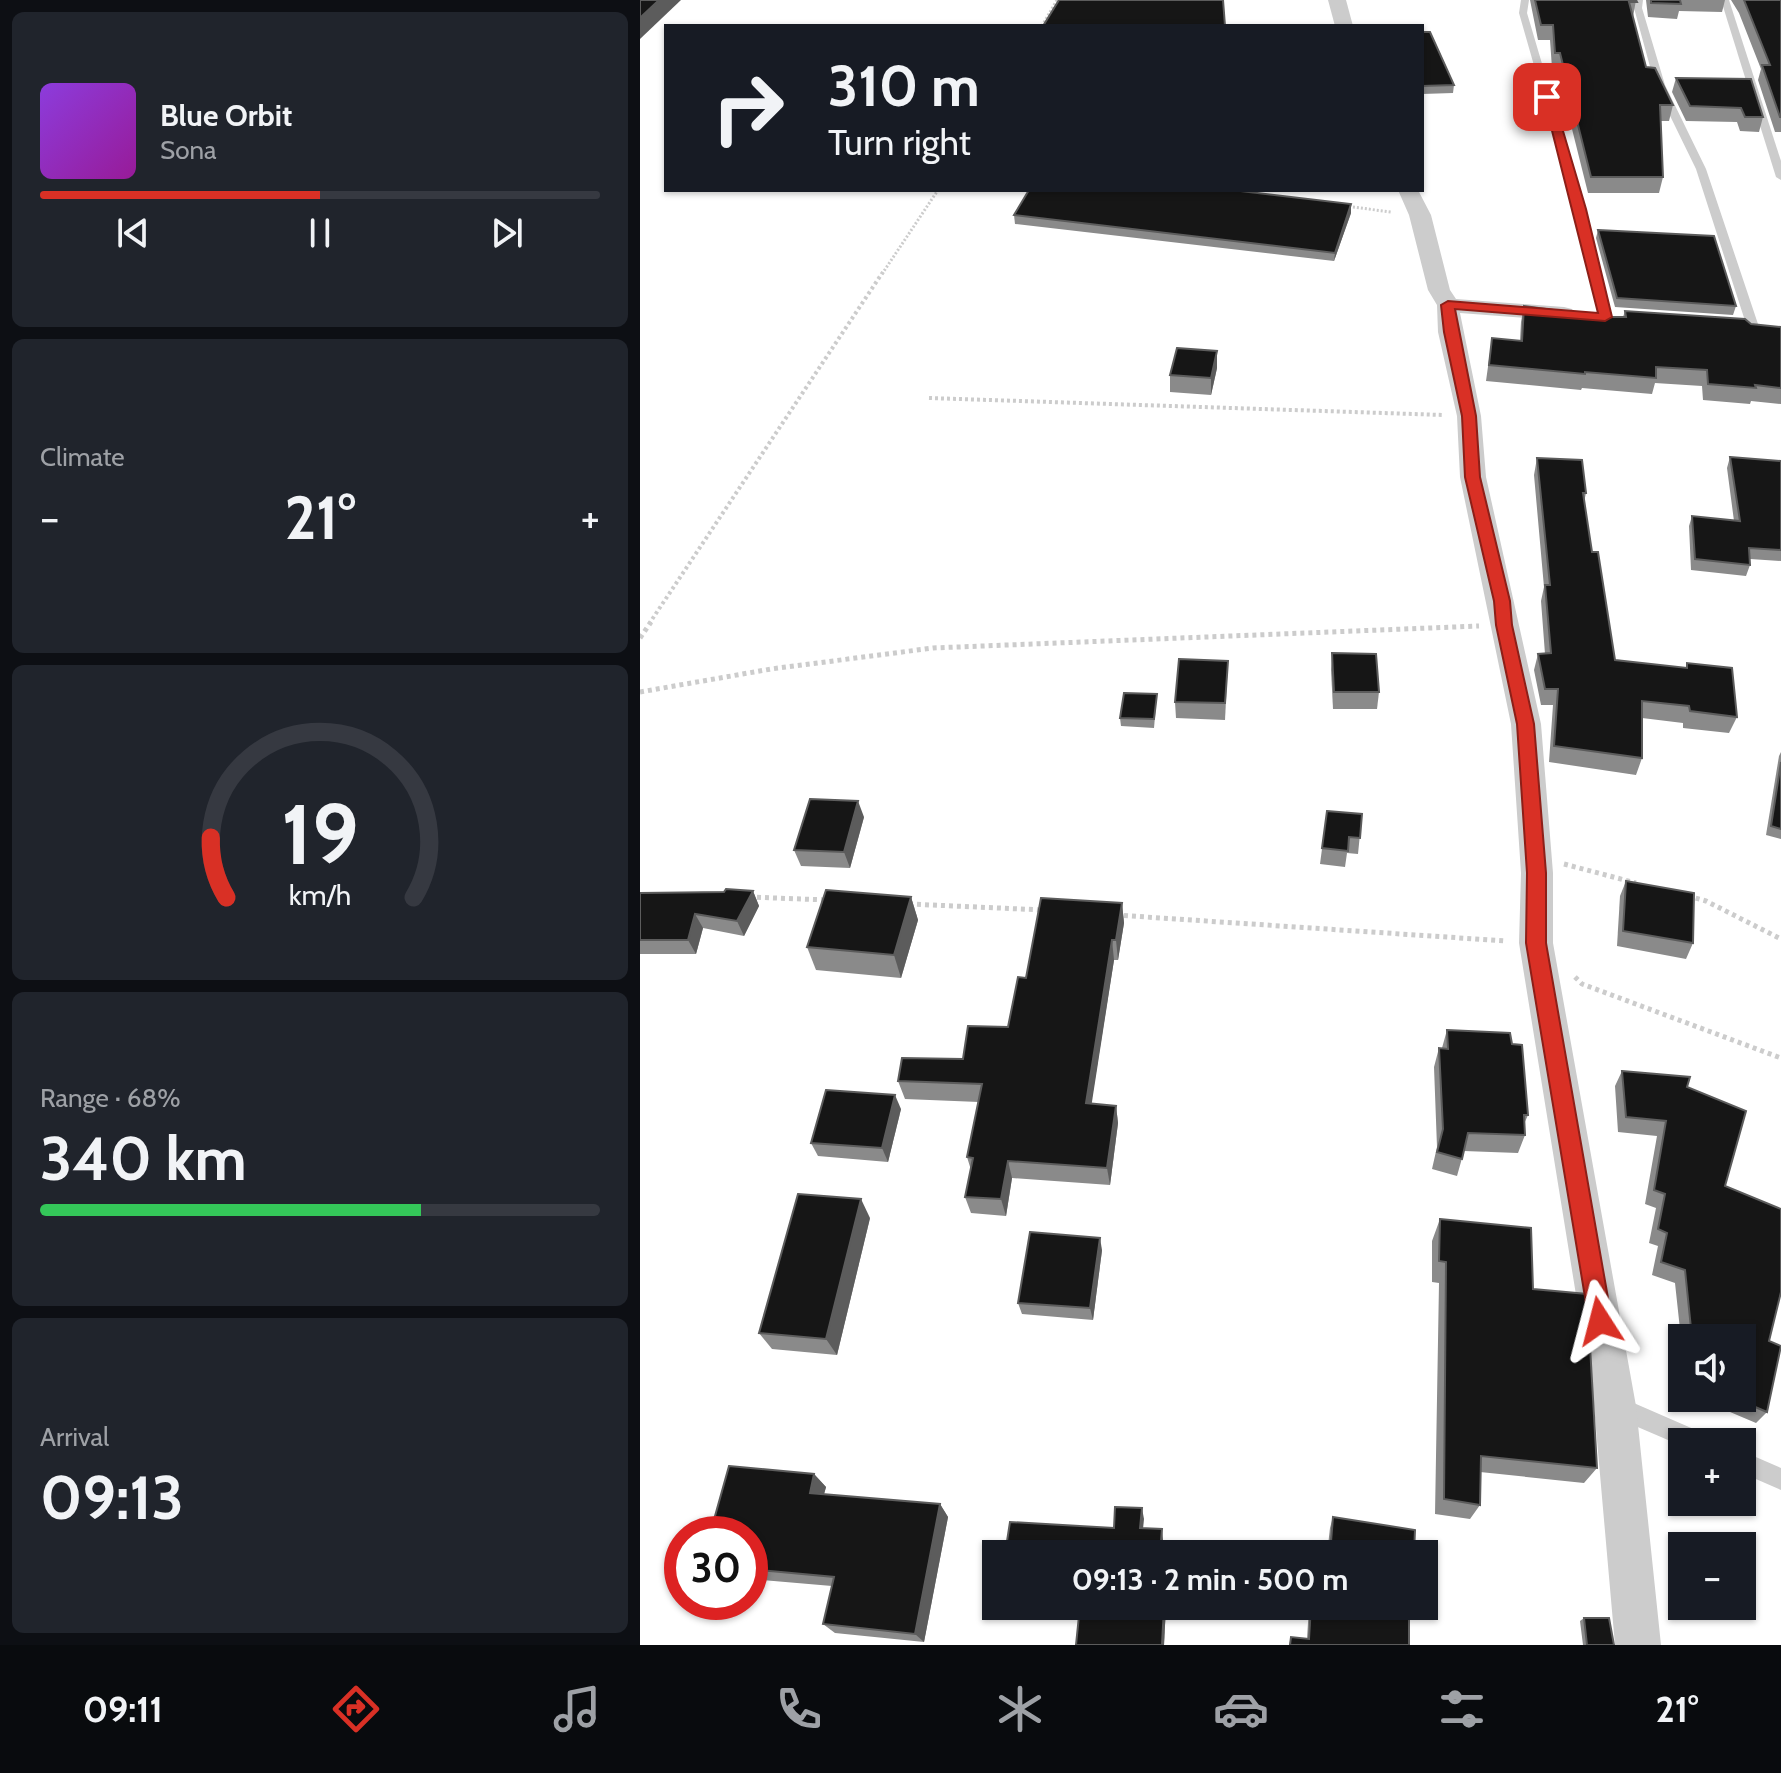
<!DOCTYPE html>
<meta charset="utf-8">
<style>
body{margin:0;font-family:Cabin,sans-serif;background:#20242c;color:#f1f3f6;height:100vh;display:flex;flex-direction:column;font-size:30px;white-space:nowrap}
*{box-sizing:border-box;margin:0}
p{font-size:26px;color:#9ea1a6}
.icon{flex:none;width:44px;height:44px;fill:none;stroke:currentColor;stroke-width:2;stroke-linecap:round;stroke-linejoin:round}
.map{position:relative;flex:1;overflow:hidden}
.panel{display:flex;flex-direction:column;gap:12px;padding:12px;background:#0d0f14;width:640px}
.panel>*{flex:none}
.banner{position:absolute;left:24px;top:24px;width:760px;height:168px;border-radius:0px;box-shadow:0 2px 6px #0004;background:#171b24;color:#f1f3f6;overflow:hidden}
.fabs{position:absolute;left:1028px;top:1324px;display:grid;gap:16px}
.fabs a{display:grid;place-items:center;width:88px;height:88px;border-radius:0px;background:#171b24;box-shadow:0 2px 6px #0004;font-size:40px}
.speed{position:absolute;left:24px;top:1516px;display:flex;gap:16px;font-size:40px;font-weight:700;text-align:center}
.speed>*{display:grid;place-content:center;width:104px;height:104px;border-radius:50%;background:#171b24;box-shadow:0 2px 6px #0004;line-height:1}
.speed .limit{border:12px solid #d22;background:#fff;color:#111}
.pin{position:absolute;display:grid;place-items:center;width:68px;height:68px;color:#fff;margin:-34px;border-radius:16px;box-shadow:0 4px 12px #0006}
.me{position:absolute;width:88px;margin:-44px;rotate:351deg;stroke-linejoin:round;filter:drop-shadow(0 0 6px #0008)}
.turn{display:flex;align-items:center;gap:28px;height:168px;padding:0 32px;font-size:36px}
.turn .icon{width:104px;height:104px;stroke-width:2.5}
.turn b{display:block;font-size:56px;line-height:68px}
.big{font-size:60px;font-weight:700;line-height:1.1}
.panel .widget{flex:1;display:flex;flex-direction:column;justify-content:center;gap:12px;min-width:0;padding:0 28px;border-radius:12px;background:#20242c}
.panel .dial{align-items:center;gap:0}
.dial svg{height:208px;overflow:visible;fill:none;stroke:#363941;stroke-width:7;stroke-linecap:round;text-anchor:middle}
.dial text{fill:#f1f3f6;stroke:none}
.song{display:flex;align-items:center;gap:24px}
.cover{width:96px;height:96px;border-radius:12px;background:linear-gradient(135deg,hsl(270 70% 55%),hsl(300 70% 35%))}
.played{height:8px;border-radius:4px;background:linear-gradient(90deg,#d93025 50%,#363941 50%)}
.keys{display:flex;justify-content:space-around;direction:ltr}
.heat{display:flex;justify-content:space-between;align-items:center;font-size:44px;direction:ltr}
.charge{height:12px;border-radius:6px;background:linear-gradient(90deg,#34c759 68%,#363941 0)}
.trip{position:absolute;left:342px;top:1540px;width:456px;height:80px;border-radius:0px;background:#171b24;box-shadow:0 2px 6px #0004;font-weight:700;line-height:80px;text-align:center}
.menu{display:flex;height:128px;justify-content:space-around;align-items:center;background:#090b0e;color:#9ea1a6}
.menu .icon{width:56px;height:56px}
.menu .selected{color:#d93025}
.menu b{font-size:36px;color:#f1f3f6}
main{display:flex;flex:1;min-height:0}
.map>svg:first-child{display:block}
</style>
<main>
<section class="panel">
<div class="widget">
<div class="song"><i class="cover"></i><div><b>Blue Orbit</b><p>Sona</p></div></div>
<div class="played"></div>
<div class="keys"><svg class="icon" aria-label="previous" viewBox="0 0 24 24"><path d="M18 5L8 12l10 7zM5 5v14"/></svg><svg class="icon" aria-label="pause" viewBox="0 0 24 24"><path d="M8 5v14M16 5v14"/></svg><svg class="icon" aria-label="next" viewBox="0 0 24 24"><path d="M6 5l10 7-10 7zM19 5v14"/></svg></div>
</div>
<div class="widget"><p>Climate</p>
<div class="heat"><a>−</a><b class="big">21°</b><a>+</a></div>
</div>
<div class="widget dial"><svg viewBox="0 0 100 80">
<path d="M14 69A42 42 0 1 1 86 69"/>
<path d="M14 69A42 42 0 0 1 8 46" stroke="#d93025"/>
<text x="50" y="56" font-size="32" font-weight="700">19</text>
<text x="50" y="72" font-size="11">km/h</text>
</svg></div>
<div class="widget"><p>Range · 68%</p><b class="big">340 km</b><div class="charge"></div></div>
<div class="widget"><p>Arrival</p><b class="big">09:13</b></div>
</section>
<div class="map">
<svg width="1141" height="1645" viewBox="0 0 1141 1645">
<rect width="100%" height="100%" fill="#fff"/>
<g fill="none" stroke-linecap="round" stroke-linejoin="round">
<!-- path-far2 -->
<g stroke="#ccc" stroke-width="3" stroke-dasharray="2 2" stroke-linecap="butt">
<path d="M402 26 417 0"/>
<path d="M705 206 751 212"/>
<path d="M242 274 298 190"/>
</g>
<!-- path-far1 -->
<g stroke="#ccc" stroke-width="4" stroke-dasharray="3 3" stroke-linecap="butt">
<path d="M289 398 804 415"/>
<path d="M9 624 243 272"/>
</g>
<!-- path -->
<g stroke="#ccc" stroke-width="5" stroke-dasharray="4 4" stroke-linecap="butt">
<path d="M0 638 11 622"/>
<path d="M0 692 131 669 293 648 839 626"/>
<path d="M924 864 996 883"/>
<path d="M1048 896 1066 901 1141 939"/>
<path d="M109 897 187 900"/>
<path d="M269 904 403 910"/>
<path d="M476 915 866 941"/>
<path d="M935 977 942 984 1141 1058"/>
</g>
<!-- service -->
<g fill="#ccc" fill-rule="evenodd">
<path d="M881 0H889L887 13 945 209 971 317 969 319 959 317 935 209 879 13Z"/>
<path d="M995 0H1003L1002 8 1025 85 1066 169 1119 327 1117 329 1107 327 1056 169 1015 85 994 8Z"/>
<path d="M1081 0H1089L1141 161V180L1136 177Z"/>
<path d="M980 1397 1065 1434 1068 1442H1042V1446L972 1416 969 1408 972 1400Z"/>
<path d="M1102 1451 1141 1468V1490L1102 1473Z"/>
</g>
<!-- minor -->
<g fill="#ccc" fill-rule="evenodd">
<path d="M688 0H706L713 26H695Z"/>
<path d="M758 190H778L791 215 810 290 816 299 924 307 932 309 935 314 932 319 924 321 820 313 841 416 846 477 901 724 913 873V943L996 1406 1021 1645H975L954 1406 879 943 881 873 871 724 820 477 817 416 798 332 797 305 788 290 769 215Z"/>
</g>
</g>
<!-- wall -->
<g fill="#8a8a8a">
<path d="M890 0H996L993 17 1006 67 1033 105 1029 121H1021L1023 177 1019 193H948L917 69 912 68 910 40H898Z"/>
<path d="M1006 0H1085L1082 12 1039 11 1037 19 1008 17Z"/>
<path d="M1091 0H1141V132H1135L1118 80 1121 69 1099 13Z"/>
<path d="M782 32 814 85 813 93 782 94Z"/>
<path d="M1036 78 1123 117 1119 132 1100 131 1097 122 1046 121 1032 92Z"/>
<path d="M711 213 694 261 375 224 374 215Z"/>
<path d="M958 230 1096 306 1093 315 975 307 956 238Z"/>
<path d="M884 306 965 317H983L985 311 1141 327V404L1111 401 1110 404 1063 400 1062 386 1015 383 1012 394 942 388 941 390 846 381 852 338 880 341 881 322Z"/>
<path d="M577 368 571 395 530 392V375Z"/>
<path d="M1090 457 1141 461V561L1110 559V565L1106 576 1051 570 1049 526 1052 516 1094 521 1087 468Z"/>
<path d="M897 458 946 493 944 502 952 552 975 660 1046 668 1047 663 1097 717 1089 733 1043 728V723L1002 718V758L996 775 909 762 913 705H901L894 670 898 654H905L901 601 904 587 894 475Z"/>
<path d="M692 653 739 692 737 709H693L691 670Z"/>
<path d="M588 661 585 720 536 718 535 702Z"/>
<path d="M517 694 514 728 481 726 480 718Z"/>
<path d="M1141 752V839L1126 835 1139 756Z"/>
<path d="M687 811 722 814 718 854 707 853 705 867 680 864Z"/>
<path d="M224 817 210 868 161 866 154 850Z"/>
<path d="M986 881 1053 943 1046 959 977 946 980 896Z"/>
<path d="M113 891 119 906 104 936 63 928 56 954H0V893Z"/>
<path d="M271 897 278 920 261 978 176 970 167 947Z"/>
<path d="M482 903 484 923 478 960H474L451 1104 476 1106 478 1123 470 1185 372 1178 366 1216 331 1213 325 1197 331 1170 327 1157 339 1102 265 1099 258 1081 323 1059 368 1027 386 978Z"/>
<path d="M807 1030 872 1044 888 1115 884 1124 885 1135 878 1153 824 1151 817 1176 792 1169 797 1147 794 1067 799 1048H802Z"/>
<path d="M982 1071 1047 1087 1085 1186 1129 1341 1127 1412 1116 1423 1057 1398H1102V1338H1042V1348L1035 1283 1012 1275 1018 1246 1009 1243 1016 1208 1005 1204 1017 1136 978 1132 975 1086Z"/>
<path d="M261 1109 248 1162 178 1156 171 1143Z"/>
<path d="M230 1218 197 1355 132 1349 119 1333Z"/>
<path d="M800 1219 893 1289 957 1468 944 1483 840 1472V1505L830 1519 795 1514 799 1283 792 1282V1241Z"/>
<path d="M462 1250 453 1320 382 1314 378 1303Z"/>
<path d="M174 1474 186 1487 184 1494 300 1504 308 1517 284 1642 195 1633 183 1624 192 1586 110 1579V1534Z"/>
<path d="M693 1517 774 1554H687L690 1528Z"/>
<path d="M374 1606H526L524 1645 439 1613Z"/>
<path d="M669 1606H769V1645H649L651 1637 667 1639Z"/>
<path d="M944 1618 974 1645H943L940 1621Z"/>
</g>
<!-- shaded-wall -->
<g fill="#5c5c5c">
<path d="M19 0H41L0 39V18Z"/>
<path d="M711 204V213L694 261 695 253Z"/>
<path d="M577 351V368L571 395V378Z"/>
<path d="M218 801 224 817 210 868 204 852Z"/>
<path d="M113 891 119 906 104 936 97 921Z"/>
<path d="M271 897 278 920 261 978 254 955Z"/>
<path d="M482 903 484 923 478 960 476 940Z"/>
<path d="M55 914 63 928 56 954 48 940Z"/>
<path d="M472 940 474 960 449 1121 446 1103Z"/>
<path d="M255 1095 261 1109 248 1162 242 1148Z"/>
<path d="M476 1106 478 1123 470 1185 467 1168Z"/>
<path d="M368 1161 372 1178 366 1216 361 1199Z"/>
<path d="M221 1199 230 1218 197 1355 186 1339Z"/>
<path d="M460 1238 462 1250 453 1320 450 1308Z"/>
<path d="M174 1474 186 1487 181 1505 170 1493Z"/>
<path d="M300 1504 308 1517 284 1642 275 1634Z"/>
<path d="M502 1508 504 1519 502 1539 500 1528Z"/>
<path d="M522 1529 523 1540 522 1554H520Z"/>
<path d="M524 1606H526L524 1645H522Z"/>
</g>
<!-- building -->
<g fill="#161616" stroke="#5c5c5c" stroke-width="2">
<path d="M0 0H19L0 18Z"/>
<path d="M419 0H583L585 26H403Z"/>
<path d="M895 0H996L997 2H989L1006 67 1015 68 1033 105H1020L1023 177H951L920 53H915L913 25H901Z"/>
<path d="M1011 0H1040L1041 4 1011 3Z"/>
<path d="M1104 0H1141V117H1140L1122 65H1130Z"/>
<path d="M782 32H790L814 85 782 86Z"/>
<path d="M1036 78 1111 79 1123 117H1105L1101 108 1050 106Z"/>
<path d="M389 190H592L711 204 695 253 374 215Z"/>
<path d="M958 230 1074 236 1096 306 977 298Z"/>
<path d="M884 306 965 317H986L985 311 1105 319 1111 324 1141 327V388L1115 385 1116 388 1068 384 1067 370 1016 367V378L945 372V374L849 365 852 338 882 341Z"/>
<path d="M537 348 577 351 571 378 530 375Z"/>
<path d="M1090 457 1141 461V550L1109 548 1110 565 1055 559 1052 516 1100 521Z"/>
<path d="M897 458 942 460 946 493H943L952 552H958L975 660 1047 668V663L1092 668 1097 717 1050 711 1049 706 1002 701V758L914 746 918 689H905L898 654 911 653 905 585H910Z"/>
<path d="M692 653 736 654 739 692H694Z"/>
<path d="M539 659 588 661 585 703 535 702Z"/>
<path d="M484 693 517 694 514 719 480 718Z"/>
<path d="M1141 762V829L1131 826Z"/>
<path d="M170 799 218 801 204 852 154 850Z"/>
<path d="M687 811 722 814 720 838 709 837 708 851 682 848Z"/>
<path d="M986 881 1054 893 1053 943 983 931Z"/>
<path d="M86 889 113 891 97 921 55 914 48 940H0V893L84 892Z"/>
<path d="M186 890 271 897 254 955 167 947Z"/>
<path d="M401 898 482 903 476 940H472L446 1103 476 1106 467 1168 368 1161 361 1199 325 1197 333 1158 327 1157 342 1084 258 1081 262 1058 323 1059 328 1026 368 1027 378 977 386 978Z"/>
<path d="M807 1030 870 1033 872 1044 882 1045 888 1115H884L885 1135 828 1133 822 1159 797 1152 803 1129 799 1048 808 1049Z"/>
<path d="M982 1071 1050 1077 1047 1087 1106 1111 1085 1186 1141 1209V1292L1129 1341 1141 1346 1127 1412 1094 1398H1102V1338H1052L1045 1270 1021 1262 1027 1233 1018 1229 1025 1194 1014 1190 1026 1121 986 1117Z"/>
<path d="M186 1090 255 1095 242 1148 171 1143Z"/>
<path d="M158 1194 221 1199 186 1339 119 1333Z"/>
<path d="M800 1219 891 1228 893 1289 947 1294 957 1468 841 1456 840 1505 804 1499 806 1262 799 1261Z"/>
<path d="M390 1232 460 1238 450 1308 378 1303Z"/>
<path d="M89 1466 174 1474 170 1493 300 1504 275 1634 183 1624 194 1577 110 1569V1534H70Z"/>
<path d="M475 1507 502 1508 500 1528 522 1529 520 1554H365L370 1522 474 1528Z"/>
<path d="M693 1517 775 1530 774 1554H690Z"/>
<path d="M440 1606H524L522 1645H436Z"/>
<path d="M671 1606H769V1645H650L651 1637 669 1639Z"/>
<path d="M944 1618H969L974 1645H947Z"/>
</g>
<!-- route -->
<path fill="#d93025" stroke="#8d1f18" stroke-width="2" d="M903 95 913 97 946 209 972 317 965 321 815 309 836 416 840 477 870 601 872 625 894 724 906 873V943L972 1321 969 1329 960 1332 952 1329 949 1321 886 943 887 873 877 724 856 625 854 601 825 477 822 416 804 332 801 305 808 301 958 313Z"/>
</svg>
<div class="fabs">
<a><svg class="icon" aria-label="sound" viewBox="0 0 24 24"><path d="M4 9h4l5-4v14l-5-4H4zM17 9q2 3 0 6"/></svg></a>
<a>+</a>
<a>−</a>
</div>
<div class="speed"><div class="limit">30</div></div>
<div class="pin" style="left:907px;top:97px;background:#d93025"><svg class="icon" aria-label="arrive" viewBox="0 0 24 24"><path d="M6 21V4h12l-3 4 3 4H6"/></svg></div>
<svg class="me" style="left:960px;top:1321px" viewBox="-20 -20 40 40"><path d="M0-17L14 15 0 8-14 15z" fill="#d93025" stroke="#fff" stroke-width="4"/></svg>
<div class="trip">09:13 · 2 min · 500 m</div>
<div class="banner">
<div class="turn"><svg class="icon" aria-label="right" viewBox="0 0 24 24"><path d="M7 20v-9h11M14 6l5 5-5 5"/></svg><div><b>310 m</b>Turn right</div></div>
</div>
</div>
</main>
<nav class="menu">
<b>09:11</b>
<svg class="icon selected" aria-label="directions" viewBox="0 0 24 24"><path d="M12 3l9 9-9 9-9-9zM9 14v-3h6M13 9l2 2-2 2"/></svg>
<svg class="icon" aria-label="music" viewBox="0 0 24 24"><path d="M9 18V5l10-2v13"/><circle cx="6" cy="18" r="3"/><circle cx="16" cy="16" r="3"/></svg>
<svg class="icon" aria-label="phone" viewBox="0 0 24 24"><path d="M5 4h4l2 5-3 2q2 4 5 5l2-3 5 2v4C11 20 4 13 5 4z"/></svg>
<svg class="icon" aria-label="climate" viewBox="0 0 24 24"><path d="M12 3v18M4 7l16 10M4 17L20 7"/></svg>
<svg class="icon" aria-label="car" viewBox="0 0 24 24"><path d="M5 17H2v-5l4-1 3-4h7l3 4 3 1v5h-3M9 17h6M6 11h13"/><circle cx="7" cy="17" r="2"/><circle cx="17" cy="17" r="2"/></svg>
<svg class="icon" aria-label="filters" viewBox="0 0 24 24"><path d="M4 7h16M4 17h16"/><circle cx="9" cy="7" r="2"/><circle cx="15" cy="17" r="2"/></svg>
<b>21°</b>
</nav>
